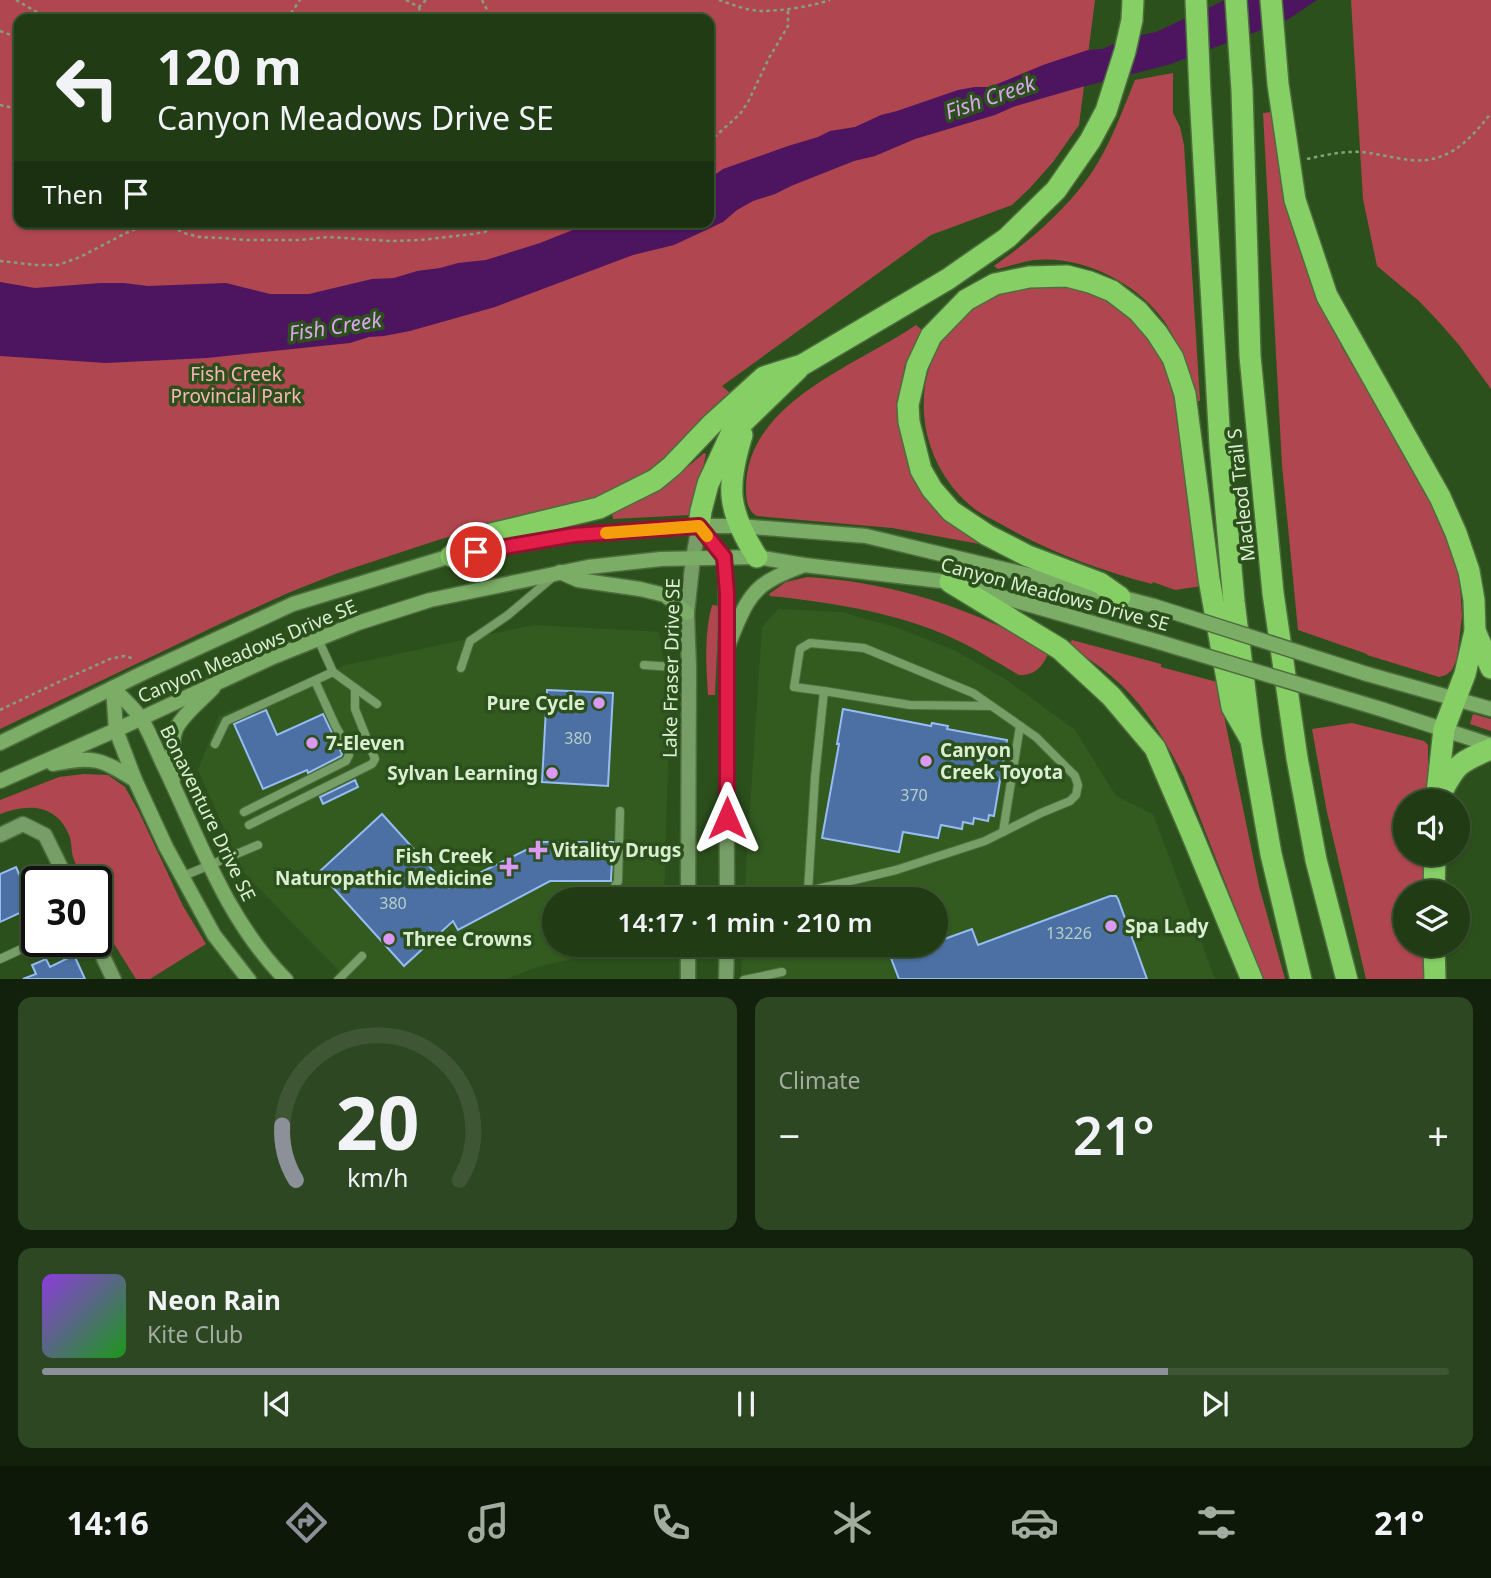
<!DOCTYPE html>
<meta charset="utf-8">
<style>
body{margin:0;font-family:"Noto Sans",sans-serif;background:#2d4722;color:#f1f3f6;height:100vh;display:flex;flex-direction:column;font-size:26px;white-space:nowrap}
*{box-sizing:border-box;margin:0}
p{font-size:23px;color:#a2ada0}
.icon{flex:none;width:38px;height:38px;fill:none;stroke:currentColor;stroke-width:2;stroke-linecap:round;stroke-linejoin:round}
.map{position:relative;height:979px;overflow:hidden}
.details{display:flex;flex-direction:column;gap:18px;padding:18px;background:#12210c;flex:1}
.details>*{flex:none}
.banner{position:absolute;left:14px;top:14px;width:700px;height:214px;border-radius:14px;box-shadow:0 2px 5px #0004,0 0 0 2px #3e5634;background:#213c15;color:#f1f3f6;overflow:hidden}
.controls{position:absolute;left:1393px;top:789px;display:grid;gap:14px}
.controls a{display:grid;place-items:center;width:77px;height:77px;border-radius:50%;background:#213c15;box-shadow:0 2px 5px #0004,0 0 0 2px #3e5634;font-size:35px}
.speed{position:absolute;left:21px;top:866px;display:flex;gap:14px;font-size:35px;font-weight:700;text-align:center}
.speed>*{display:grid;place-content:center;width:91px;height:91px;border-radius:50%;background:#213c15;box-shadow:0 2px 5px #0004,0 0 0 2px #3e5634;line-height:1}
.speed .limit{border:4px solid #111;border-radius:10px;background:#fff;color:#111}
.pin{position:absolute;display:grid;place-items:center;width:60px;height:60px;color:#fff;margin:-30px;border:4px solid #fff;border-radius:50%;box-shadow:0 2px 7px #0007}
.me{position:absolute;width:77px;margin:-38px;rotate:0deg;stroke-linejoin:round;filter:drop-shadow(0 0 5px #0008)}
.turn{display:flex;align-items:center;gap:24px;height:147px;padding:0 28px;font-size:32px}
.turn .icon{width:91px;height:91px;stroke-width:2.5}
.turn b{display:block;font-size:49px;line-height:60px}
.then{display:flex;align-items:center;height:66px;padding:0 28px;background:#0003;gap:14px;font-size:26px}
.big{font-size:52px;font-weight:600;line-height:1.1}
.details .tile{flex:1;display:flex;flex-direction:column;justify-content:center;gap:10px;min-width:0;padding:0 24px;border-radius:14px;background:#2d4722}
.details .dial{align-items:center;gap:0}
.dial svg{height:182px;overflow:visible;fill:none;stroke:#3e5634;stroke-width:7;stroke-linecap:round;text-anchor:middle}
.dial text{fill:#f1f3f6;stroke:none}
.song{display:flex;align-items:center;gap:21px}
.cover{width:84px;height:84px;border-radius:10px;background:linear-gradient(135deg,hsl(270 70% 55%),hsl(120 70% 35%))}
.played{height:7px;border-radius:4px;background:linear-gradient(90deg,#8c9099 80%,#3e5634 80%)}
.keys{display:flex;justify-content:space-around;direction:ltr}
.heat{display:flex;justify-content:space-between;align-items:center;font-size:38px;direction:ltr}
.details .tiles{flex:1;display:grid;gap:18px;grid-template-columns:1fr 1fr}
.tile:last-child{grid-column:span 2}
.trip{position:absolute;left:542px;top:887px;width:406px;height:70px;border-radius:35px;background:#213c15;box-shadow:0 2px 5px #0004,0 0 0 2px #3e5634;font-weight:600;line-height:70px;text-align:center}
.menu{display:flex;height:112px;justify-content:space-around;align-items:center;background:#0d1808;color:#a2ada0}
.menu .icon{width:49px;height:49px}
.menu .on{color:#8c9099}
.menu b{font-size:32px;color:#f1f3f6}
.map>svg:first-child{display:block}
</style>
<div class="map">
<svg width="1491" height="980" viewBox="0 0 1491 980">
<rect width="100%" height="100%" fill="#2c501c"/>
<!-- built -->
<g fill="#335b20">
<path d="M778 609 841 612 895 627 954 650 1005 679 1075 730 1116 796 1153 814 1215 979 741 980 742 945H936V900L744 899 762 627Z"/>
<path d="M534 625 659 632 670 700 664 899 555 900V945H658L593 954 537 967 507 979H347L244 873 198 770 219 716 346 665Z"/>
</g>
<!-- green -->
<g fill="#b04650" fill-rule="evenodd">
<path d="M0 0H1095L1079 125 1053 162 1030 188 1012 205 931 235 722 386 730 393 690 433 675 451 646 476 589 502 489 526 438 540 338 573 288 593 224 622 0 729ZM19 19H709V222H19Z"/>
<path d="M1351 0H1491V389L1459 345 1439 322 1419 301 1377 266 1363 199Z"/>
<path d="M1173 73V113L1180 127 1184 145 1200 401H1195C1187 373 1180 341 1161 317 1134 281 1080 255 1034 260 1022 262 1010 266 998 269L994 266C1028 242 1060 215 1085 182 1108 152 1121 114 1135 80Z"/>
<path d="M1273 112 1342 344 1341 346 1410 459 1438 509 1459 571 1462 616 1457 658 1452 670 1446 675 1439 677 1367 655V654L1298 630 1282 465 1263 113Z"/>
<path d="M1057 282 1110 298 1132 316 1166 363 1176 398 1202 586 1175 590 1153 582 1152 584C1101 571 1045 550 999 523 992 519 983 515 976 510 922 469 906 390 946 335 955 322 967 309 981 302 1005 287 1030 286 1057 282Z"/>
<path d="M916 325 923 331 904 368 908 370 909 443 985 545 892 528 757 516C747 511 746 498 746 488 746 402 858 365 916 325Z"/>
<path d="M704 453 706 454 694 513 690 515 613 519 612 512C646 498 676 478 704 453Z"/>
<path d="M807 577C893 582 975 609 1049 652 1043 666 1035 676 1019 675 1002 665 985 655 967 645 907 614 837 603 770 596L769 594 786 582Z"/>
<path d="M712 605 719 606 715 695H708C706 665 704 634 712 605Z"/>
<path d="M1072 640 1161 664V667L1217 682 1259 886 1285 979H1263L1184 777C1165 739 1143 702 1110 675 1097 664 1083 655 1069 645Z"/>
<path d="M1473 714 1491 719V731L1470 724Z"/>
<path d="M1352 723 1424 741 1428 745V801L1405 802V854H1428V892H1405V945H1428L1429 979H1366L1327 812 1312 729Z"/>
<path d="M84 774 108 775 125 787 139 812 183 906 206 944 150 979H136L111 939 96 909V882H83C80 874 76 865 73 857 71 850 72 842 69 835 57 804 27 803 0 814V800L59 777Z"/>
</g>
<!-- water -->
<path fill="#4d145f" d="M1225 0H1317L1287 20 1171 64 1078 88 1013 107 995 115 915 139 875 156 854 161 791 186 775 194 753 201 737 210 723 222 674 245 633 255 495 307 410 331 384 336 369 337 350 343 207 358 106 363 0 356V282L35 288 101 283H124L148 286 226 283 270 294H309L372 279 394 278 417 271 440 268 458 263 486 260 540 243 593 222H709V179L723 169 788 146 818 137 830 131 855 127 881 115 897 111 958 90 975 87H990L1043 65 1088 50 1102 49 1128 38 1156 32Z"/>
<!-- building -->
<g fill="#4c70a3" stroke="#95bdf4" stroke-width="2">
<path d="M547 690 613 693 608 786 542 782Z"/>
<path d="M843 709 931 726 932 723 948 726 947 729 1007 740 994 816 989 815 988 821 974 818 973 824 963 822 962 829 941 825 938 838 903 832 899 852 822 838 839 744H837Z"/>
<path d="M266 710 277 735 323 714 342 754 341 756 308 773 307 770 263 789 234 724Z"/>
<path d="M355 780 358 787 323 804 320 797Z"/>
<path d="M382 814 449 888 542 842H613L611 879V881H550L458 930 453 921 404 966 319 872Z"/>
<path d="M16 867 23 883 37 876V905L0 922V874Z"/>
<path d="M1110 896H1116L1118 899 1147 979H899L886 945H936V942L972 929 978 945Z"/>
<path d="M74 955 85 979H23L36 974 32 965 46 959 50 967Z"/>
</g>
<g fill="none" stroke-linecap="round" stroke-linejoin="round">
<!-- lane casing -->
<g stroke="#4e6d3f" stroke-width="10">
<g id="lane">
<path d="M318 639 333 672 377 704"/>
<path d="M644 665 689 668"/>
<path d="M461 668 470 641 508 615 553 577"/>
<path d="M824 691 910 705 991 706"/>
<path d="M215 744 226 721 333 672"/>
<path d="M244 812 346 761 349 755 348 748 336 727 315 681"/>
<path d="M249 825 372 764 375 759 355 709V688"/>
<path d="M1003 832 1020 726"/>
<path d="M181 877 258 845"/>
<path d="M565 900 567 897 613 890 618 881 620 811"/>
<path d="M771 900 896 870 985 841 1041 813 1070 801 1076 795 1078 785 1075 776 1036 737 973 693 864 648 810 643 800 649 794 687 824 691 815 777 808 891"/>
<path d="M555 915V926"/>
<path d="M0 959 26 947 37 938"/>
<path d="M338 980 362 956"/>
<path d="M744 980 782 972"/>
</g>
</g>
<!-- street casing -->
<g stroke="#4e6d3f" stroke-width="17">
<g id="street">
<path d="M699 526 724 557 726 582 727 900"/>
<path d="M0 835 23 824 45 835 68 882"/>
<path d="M688 900 689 668 687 613 693 558 699 526"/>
<path d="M96 942 114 980"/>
<path d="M688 945V980"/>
<path d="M726 980 727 945"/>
</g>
</g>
<!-- secondary casing -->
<g stroke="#4e6d3f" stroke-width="17">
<g id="secondary">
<path d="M560 572 578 580 640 589 665 595 687 613"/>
<path d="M726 650C737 626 745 594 769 581 780 574 792 570 804 565"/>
<path d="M1367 674 1491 709"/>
<path d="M113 688C122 698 135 708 142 720 151 735 157 752 165 768 201 843 226 919 286 980"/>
<path d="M113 688 116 730 135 780 166 847 214 935 249 980"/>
<path d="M1384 710 1491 745"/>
<path d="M0 743 143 673 293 604 451 556 574 535 699 526H740L866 536 1120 597 1154 606"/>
<path d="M53 764C94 756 99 758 135 780"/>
<path d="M173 779C173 764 170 743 176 729 184 713 201 701 213 688"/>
<path d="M0 781 116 730 273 657 358 623 430 600 588 567 661 559 757 557 804 565 950 582 1159 642"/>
</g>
</g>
<!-- highway casing -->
<g stroke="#4e6d3f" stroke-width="24">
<g id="highway">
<path d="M1196 0 1200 93 1220 445 1234 601 1251 740 1271 854 1301 980"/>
<path d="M1236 0 1242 90 1250 356 1273 593 1297 758 1316 860 1347 980"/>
<path d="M1271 0 1278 84 1295 200 1327 296 1440 497 1456 533 1469 571 1474 600 1475 631 1465 674 1444 729 1436 802"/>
<path d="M742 435C726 487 727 510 757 557"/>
<path d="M699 526 701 511 708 484 731 434 798 369"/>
<path d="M451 556 487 535 599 508 655 480 672 466 712 424 764 377 802 365 948 279 1007 238 1056 190 1090 141 1106 111 1125 51 1132 20 1133 0"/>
<path d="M950 582 1060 649 1111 696 1155 748 1191 832 1252 980"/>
<path d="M1120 597 1100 583 1028 556 987 535 951 511 932 489 921 470 909 422 908 405 917 366 931 336 966 300 995 284 1029 277 1067 276 1090 282 1112 291 1138 311 1157 333 1173 358 1185 394 1209 579 1232 707 1251 740"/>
<path d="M1475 631 1491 668"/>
<path d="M1440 796C1455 765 1459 762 1491 749"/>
<path d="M1434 892 1435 854"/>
<path d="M1434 945 1435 980"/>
</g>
</g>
<!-- path -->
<g stroke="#84a178" stroke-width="2.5" stroke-dasharray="3.5 3.5" stroke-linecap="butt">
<path d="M16 0 49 19"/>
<path d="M406 0 419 7 426 0"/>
<path d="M482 0 492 19"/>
<path d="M719 0C733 5 748 11 763 11 782 11 813 6 830 0"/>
<path d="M419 7 421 19"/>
<path d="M287 19 300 0"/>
<path d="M0 31 19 38"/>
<path d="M0 105 19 109"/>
<path d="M709 142 740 114 748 102 769 58 788 26V8"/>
<path d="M1307 159C1325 155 1343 151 1362 152 1378 154 1394 158 1410 160 1448 164 1470 140 1491 113"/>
<path d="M0 261 37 265H58L80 257 128 232 154 222 166 224 184 233 199 237 222 238 245 240H299L328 237 390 241 421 240 473 234 485 232 503 222"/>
<path d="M0 710 63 680 110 659 124 656 135 659"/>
</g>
<!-- lane -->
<use href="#lane" stroke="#779e67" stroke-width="8"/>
<!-- street -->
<use href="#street" stroke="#779e67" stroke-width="14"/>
<!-- secondary -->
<use href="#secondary" stroke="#7bad66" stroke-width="14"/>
<!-- highway -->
<use href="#highway" stroke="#85cf65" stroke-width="21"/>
<!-- secondary-bridge casing -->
<g stroke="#4e6d3f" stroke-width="17" stroke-linecap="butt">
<g id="secondary-bridge">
<path d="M1154 606 1367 674"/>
<path d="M1159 642 1384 710"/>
</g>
</g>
<!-- secondary-bridge -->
<use href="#secondary-bridge" stroke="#7bad66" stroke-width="14"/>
</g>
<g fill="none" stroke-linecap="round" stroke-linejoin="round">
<!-- route casing -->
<g stroke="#92132f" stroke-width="18">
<path id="route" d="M476 552 574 535 699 526 724 557 727 593V818"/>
</g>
<!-- route -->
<use href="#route" stroke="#e11d48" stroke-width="12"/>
<!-- slow -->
<path stroke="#f59e0b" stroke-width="12" d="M606 533 699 526 707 536"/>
</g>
<!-- markers -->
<g fill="#dc99f4" stroke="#2c501c" stroke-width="2.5">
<circle cx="599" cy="703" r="7"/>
<circle cx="312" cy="743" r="7"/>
<circle cx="926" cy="761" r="7"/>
<circle cx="552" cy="773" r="7"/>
<path d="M534.5 839.5h7v7h7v7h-7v7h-7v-7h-7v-7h7z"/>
<path d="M505.5 856.5h7v7h7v7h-7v7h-7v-7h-7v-7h7z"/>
<circle cx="1111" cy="926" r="7"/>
<circle cx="389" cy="939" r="7"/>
</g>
<g text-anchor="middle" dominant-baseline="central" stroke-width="7" stroke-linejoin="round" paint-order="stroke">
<!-- number labels -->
<g font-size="16" fill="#b6cfc6">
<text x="578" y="738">380</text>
<text x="914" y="795">370</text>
<text x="393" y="903">380</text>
<text x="1069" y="933">13226</text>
</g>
<!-- park labels -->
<g font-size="19" fill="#f9b6b8" stroke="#2c501c">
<text x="236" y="374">Fish Creek<tspan x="236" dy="22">Provincial Park</tspan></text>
</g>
<!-- street labels -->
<g font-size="19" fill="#daefd2" stroke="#2c501c">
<text transform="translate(1241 495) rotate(-96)">Macleod Trail S</text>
<text transform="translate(1055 594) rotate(15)">Canyon Meadows Drive SE</text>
<text transform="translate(247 651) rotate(-23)">Canyon Meadows Drive SE</text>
<text transform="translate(671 668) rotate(-89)">Lake Fraser Drive SE</text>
<text transform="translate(208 813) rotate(64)">Bonaventure Drive SE</text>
</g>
<!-- poi labels -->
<g font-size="19" font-weight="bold" fill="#daefd2" stroke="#2c501c" text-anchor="start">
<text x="585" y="703" text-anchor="end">Pure Cycle</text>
<text x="326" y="743">7-Eleven</text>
<text x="940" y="750">Canyon<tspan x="940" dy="22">Creek Toyota</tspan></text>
<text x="538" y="773" text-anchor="end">Sylvan Learning</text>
<text x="552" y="850">Vitality Drugs</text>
<text x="493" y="856" text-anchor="end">Fish Creek<tspan x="493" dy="22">Naturopathic Medicine</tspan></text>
<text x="1125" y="926">Spa Lady</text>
<text x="403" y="939">Three Crowns</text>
</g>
<!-- water labels -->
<g font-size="21" font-style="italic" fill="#dca6f0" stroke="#2c501c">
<text transform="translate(990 97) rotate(-19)">Fish Creek</text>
<text transform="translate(335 326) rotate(-9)">Fish Creek</text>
</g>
</g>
</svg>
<div class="controls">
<a><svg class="icon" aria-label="sound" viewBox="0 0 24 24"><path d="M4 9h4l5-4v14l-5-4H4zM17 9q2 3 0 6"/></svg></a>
<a><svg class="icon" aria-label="layers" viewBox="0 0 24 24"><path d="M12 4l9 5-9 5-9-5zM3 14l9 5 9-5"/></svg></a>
</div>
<div class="speed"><div class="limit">30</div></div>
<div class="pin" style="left:476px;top:552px;background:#d93025"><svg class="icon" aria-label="arrive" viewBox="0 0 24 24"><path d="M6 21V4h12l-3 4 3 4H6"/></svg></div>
<svg class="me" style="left:727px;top:818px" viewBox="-20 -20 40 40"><path d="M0-17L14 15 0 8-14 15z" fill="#e11d48" stroke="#fff" stroke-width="4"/></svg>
<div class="trip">14:17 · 1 min · 210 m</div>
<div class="banner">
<div class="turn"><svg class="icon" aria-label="left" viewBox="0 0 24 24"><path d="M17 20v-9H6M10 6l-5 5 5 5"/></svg><div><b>120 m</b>Canyon Meadows Drive SE</div></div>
<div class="then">Then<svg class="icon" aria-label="arrive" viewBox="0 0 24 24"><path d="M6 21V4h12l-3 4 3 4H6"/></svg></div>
</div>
</div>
<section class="details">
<div class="tiles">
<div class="tile dial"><svg viewBox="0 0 100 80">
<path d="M14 69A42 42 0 1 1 86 69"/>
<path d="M14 69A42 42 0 0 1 8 45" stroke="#8c9099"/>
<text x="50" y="56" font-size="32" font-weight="700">20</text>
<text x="50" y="72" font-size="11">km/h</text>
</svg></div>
<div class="tile"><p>Climate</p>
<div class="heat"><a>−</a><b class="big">21°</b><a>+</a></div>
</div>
<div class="tile">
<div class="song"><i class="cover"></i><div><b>Neon Rain</b><p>Kite Club</p></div></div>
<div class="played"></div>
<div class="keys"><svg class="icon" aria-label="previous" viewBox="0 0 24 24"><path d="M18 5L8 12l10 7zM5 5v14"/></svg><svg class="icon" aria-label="pause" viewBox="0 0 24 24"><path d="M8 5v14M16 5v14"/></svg><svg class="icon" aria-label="next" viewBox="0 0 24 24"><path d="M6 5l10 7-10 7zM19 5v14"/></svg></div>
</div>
</div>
</section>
<nav class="menu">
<b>14:16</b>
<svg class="icon on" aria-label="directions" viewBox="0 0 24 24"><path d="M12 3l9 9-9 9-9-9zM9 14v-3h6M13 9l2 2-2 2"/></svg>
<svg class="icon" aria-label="music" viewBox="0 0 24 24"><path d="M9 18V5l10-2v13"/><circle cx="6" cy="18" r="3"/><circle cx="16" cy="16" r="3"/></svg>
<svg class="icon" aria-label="phone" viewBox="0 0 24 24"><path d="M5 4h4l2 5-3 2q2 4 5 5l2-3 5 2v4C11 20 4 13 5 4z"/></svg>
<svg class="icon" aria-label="climate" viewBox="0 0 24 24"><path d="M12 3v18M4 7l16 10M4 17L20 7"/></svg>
<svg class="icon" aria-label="car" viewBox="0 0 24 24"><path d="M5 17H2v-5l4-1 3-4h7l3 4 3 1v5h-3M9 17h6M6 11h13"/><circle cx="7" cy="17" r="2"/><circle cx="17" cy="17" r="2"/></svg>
<svg class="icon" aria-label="filters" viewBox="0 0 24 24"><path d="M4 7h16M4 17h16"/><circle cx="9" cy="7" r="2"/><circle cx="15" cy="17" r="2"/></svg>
<b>21°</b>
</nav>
